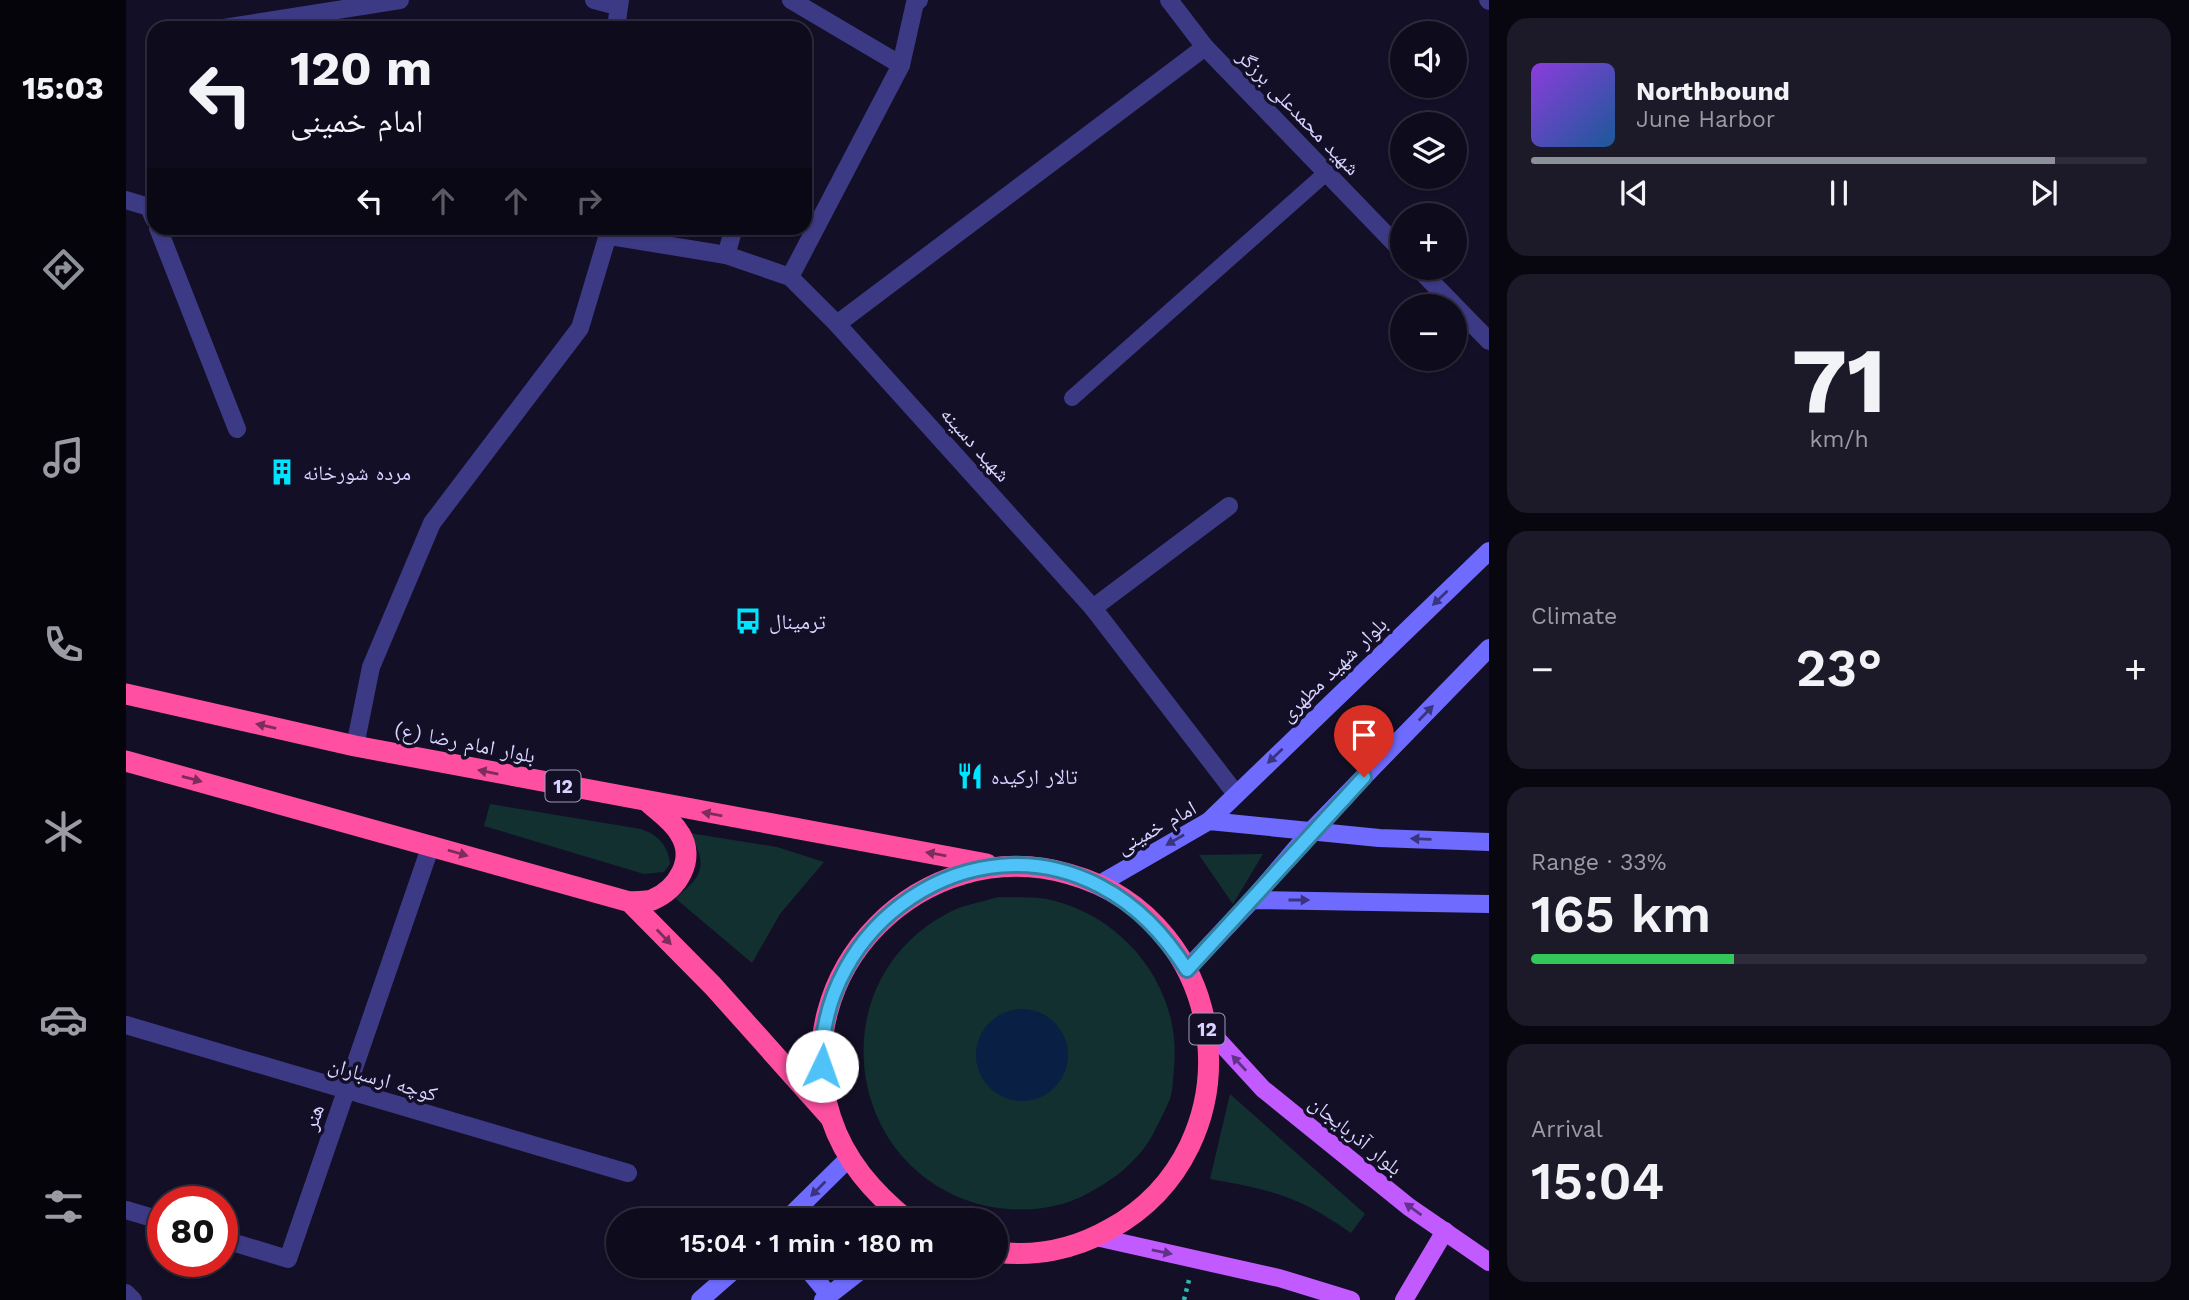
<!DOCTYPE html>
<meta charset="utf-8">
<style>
body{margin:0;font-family:"Work Sans","Noto Naskh Arabic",sans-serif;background:#1c1929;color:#f1f3f6;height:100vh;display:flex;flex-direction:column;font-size:26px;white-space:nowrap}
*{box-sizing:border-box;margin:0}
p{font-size:23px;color:#9b9ba3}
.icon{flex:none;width:38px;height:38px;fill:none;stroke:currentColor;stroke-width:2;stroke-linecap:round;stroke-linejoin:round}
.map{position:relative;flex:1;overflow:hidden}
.sheet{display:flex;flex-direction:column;gap:18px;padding:18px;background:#08060f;width:700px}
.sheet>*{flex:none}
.guide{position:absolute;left:21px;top:21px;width:665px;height:214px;border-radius:21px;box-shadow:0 2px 5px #0004,0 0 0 2px #2e2b3b;background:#0e0b1c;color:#f1f3f6;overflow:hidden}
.controls{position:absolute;left:1264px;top:21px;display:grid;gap:14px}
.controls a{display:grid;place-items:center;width:77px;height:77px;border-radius:50%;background:#0e0b1c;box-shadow:0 2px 5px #0004,0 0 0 2px #2e2b3b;font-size:35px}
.speed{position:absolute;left:21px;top:1186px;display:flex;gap:14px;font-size:35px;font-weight:700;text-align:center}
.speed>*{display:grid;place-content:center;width:91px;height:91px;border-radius:50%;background:#0e0b1c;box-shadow:0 2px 5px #0004,0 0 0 2px #2e2b3b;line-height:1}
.speed .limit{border:10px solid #d22;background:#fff;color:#111}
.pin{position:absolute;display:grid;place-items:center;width:60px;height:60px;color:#fff;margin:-72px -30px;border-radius:50% 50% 50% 0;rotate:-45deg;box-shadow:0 0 7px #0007}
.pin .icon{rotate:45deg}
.me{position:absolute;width:77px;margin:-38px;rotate:3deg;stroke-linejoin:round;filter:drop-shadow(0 0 5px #0008)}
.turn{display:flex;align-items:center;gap:24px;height:147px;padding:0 28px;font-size:32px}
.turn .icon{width:91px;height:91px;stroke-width:2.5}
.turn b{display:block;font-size:49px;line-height:60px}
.lanes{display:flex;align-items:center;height:66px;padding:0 28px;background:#0003;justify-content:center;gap:35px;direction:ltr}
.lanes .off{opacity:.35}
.big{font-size:52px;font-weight:600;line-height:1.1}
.sheet .card{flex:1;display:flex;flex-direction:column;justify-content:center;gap:10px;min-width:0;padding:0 24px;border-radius:21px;background:#1c1929}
.sheet .dial{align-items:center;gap:0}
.dial b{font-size:91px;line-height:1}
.song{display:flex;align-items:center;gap:21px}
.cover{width:84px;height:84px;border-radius:10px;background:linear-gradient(135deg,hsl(270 70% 55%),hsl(210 70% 35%))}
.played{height:7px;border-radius:4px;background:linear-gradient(90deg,#8c9099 85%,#2e2b3b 85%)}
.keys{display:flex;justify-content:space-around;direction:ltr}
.heat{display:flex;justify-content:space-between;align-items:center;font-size:38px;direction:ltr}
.charge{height:10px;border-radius:5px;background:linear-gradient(90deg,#34c759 33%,#2e2b3b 0)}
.trip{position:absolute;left:480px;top:1208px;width:402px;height:70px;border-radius:35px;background:#0e0b1c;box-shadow:0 2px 5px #0004,0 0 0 2px #2e2b3b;font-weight:600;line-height:70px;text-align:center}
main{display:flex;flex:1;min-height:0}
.tab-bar{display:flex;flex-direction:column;width:126px;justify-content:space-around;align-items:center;background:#06040b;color:#9b9ba3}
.tab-bar .icon{width:49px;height:49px}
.tab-bar .selected{color:#8c9099}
.tab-bar b{font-size:32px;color:#f1f3f6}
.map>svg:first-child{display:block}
</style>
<main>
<nav class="tab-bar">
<b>15:03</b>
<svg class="icon selected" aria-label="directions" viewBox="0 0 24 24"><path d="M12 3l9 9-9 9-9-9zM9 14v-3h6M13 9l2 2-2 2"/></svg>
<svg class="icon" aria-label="music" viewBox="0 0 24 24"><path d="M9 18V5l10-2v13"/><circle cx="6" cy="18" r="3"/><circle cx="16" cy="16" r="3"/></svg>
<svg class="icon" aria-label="phone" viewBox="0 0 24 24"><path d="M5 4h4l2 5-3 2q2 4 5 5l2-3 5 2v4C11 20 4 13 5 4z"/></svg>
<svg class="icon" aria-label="climate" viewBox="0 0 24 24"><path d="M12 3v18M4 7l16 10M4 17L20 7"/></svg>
<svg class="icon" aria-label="car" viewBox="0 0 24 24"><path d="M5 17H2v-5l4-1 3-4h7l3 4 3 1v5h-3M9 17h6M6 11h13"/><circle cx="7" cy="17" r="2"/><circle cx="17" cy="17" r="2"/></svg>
<svg class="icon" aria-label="filters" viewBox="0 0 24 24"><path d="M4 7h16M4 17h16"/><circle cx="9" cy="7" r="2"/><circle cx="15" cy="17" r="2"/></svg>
</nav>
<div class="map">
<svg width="1363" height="1300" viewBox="0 0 1363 1300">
<rect width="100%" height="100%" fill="#130f26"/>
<!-- green -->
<g fill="#12302f" fill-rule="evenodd">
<path d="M364 804 515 829C532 835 542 845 544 864L538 872 518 874 358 826Z"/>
<path d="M563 833 651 847 698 862 654 914 626 963 549 898C578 876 582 864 563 833Z"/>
<path d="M1137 854 1107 904 1073 855Z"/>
<path d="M872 897C889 898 909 896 925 900 1001 918 1056 990 1048 1068 1047 1078 1047 1090 1044 1099 1040 1109 1035 1118 1030 1128 1016 1159 988 1180 959 1195 930 1210 897 1212 866 1207 720 1179 689 983 822 913 836 905 856 902 872 897ZM893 1009C941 1013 958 1060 922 1093L856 1077 851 1062V1047Z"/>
<path d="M1104 1094 1239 1214 1225 1233C1173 1196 1146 1190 1084 1179Z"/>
</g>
<!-- water -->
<circle fill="#0a1f44" cx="896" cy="1055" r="46"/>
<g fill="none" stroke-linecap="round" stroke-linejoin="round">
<!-- path -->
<path stroke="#2fb8b0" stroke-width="4.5" stroke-dasharray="3.5 5" stroke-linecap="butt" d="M1058 1300 1063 1280"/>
<!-- lane -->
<path stroke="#3d3a85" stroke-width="16" d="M946 398 1200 173"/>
<!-- street -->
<g stroke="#3d3a85" stroke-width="18">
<path d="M468 0 491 6"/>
<path d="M665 0 775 65"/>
<path d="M1043 0 1079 47 1276 251"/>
<path d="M1362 0 1363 1"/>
<path d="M98 28 274 0"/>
<path d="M490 28 494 0"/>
<path d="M0 200 23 207 28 219"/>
<path d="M32 228 111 429"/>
<path d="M484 236 600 255 664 277 711 324 967 608 1110 794"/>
<path d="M600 255 608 228"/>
<path d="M1292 268 1363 341"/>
<path d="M664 277 775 65 789 3 793 0"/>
<path d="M711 324 1079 47"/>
<path d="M967 608 1103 506"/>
<path d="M229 746 245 667 306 523 454 328 484 228"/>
<path d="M0 1025 502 1173"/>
<path d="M0 1210 37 1221"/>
<path d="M96 1239 162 1259 305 845"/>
<path d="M0 1293 7 1300"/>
</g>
<!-- secondary -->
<g stroke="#6f6bff" stroke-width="18">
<path d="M1083 821 1363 551"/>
<path d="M972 885 1083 821 1253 838 1363 842"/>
<path d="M1126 900 1184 832 1363 648"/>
<path d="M1061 969 1126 900 1363 904"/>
<path d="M660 1220 723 1158"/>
<path d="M678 1265 703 1295"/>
<path d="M574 1300 614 1265"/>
<path d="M697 1300 742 1265"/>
</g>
<!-- primary -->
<g stroke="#c25bff" stroke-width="18">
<path d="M1081 1028 1137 1089 1283 1207 1363 1262"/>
<path d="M970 1237 1153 1278 1225 1300"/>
<path d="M1278 1300 1319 1231"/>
</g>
<!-- highway -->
<g stroke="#ff4fa3" stroke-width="21">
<path d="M0 694 229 746 861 864"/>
<path d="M0 761 504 902 587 986 704 1117"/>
<path d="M504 902C511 901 520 902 526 900 552 889 570 859 554 834 547 821 533 812 523 803"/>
<path d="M781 1220C747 1192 719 1161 705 1118 657 972 797 832 943 874 1108 920 1133 1147 984 1229 949 1249 909 1257 870 1252"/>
</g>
</g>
<!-- one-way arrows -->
<defs><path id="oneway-solid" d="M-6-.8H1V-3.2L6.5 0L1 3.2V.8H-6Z" transform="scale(1.75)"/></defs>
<g fill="#38347d">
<use href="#oneway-solid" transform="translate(1314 598) rotate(136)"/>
<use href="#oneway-solid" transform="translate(1300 713) rotate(-46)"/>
<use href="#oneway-solid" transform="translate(1149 756) rotate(136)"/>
<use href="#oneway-solid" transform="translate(1295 839) rotate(-178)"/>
<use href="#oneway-solid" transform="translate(1049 840) rotate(150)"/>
<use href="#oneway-solid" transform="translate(1173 900)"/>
<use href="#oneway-solid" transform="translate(692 1189) rotate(135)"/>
</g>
<g fill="#7d2c5e">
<use href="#oneway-solid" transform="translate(140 726) rotate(-167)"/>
<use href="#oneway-solid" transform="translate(362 772) rotate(-169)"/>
<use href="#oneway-solid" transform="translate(66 779) rotate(15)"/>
<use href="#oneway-solid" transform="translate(586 814) rotate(-170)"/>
<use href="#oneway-solid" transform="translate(332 853) rotate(16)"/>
<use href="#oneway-solid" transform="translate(810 854) rotate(-170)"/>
<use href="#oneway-solid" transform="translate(538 937) rotate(46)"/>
</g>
<g fill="#623188">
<use href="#oneway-solid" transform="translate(1113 1063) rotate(-133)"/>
<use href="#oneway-solid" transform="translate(1287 1209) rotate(-144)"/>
<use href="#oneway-solid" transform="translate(1036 1252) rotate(12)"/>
</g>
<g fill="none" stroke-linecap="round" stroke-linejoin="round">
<!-- route casing -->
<g stroke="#337fa1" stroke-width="18">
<path id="route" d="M696 1066C692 925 845 818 974 886 1012 906 1038 934 1061 970L1238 777"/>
</g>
<!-- route -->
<use href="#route" stroke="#4fc3f7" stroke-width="12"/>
</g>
<!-- icons -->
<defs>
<g id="building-bare" transform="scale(2.1)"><path d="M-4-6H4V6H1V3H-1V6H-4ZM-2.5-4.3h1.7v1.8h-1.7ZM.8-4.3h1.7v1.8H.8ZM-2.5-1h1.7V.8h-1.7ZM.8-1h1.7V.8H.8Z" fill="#00e5ff" stroke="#130f26" stroke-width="2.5" paint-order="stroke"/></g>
<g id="bus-bare" transform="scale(2.1)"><path d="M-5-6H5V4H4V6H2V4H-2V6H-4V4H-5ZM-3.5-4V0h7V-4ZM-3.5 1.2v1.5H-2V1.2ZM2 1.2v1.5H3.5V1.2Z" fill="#00e5ff" stroke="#130f26" stroke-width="2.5" paint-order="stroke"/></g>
<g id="restaurant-bare" transform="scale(2.1)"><path d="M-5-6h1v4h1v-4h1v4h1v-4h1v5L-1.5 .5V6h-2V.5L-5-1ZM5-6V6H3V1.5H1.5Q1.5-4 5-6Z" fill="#00e5ff" stroke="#130f26" stroke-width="2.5" paint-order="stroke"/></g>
</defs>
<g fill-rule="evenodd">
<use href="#building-bare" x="156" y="472"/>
<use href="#bus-bare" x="622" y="621"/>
<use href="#restaurant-bare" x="844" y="776"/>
</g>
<g text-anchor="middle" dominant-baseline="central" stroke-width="7" stroke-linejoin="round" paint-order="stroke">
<!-- shield labels -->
<g fill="#130f26" stroke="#9e99be" stroke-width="2">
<rect x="419.5" y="770.5" width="35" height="31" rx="5"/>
<rect x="1063.5" y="1013.5" width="35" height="31" rx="5"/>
</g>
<g font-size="19" font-weight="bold" fill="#d9d4ff">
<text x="437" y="786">12</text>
<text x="1081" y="1029">12</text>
</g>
<!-- street labels -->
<g font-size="21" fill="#d9d4ff" stroke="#130f26">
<text transform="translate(1173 112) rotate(46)">شهید محمدعلی برزگر</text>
<text transform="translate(850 444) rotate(48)">شهید دسینه</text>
<text transform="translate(1207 669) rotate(-44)">بلوار شهید مطهری</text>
<text transform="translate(339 742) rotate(11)">بلوار امام رضا (ع)</text>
<text transform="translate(1030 827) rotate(-29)">امام خمینی</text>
<text transform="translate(257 1079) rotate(16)">کوچه ارسباران</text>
<text transform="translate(187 1117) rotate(-71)">هنر</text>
<text transform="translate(1230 1135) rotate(39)">بلوار آذربایجان</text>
</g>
<!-- poi labels -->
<g font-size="21" fill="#d9d4ff" stroke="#130f26" text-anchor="start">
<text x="177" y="472">مرده شورخانه</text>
<text x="643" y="621">ترمینال</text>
<text x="865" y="776">تالار ارکیده</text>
</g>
</g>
</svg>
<div class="controls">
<a><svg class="icon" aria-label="sound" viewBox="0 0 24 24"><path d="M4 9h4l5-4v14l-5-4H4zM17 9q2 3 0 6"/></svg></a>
<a><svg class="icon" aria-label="layers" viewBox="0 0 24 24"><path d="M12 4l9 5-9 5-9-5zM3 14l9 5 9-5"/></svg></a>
<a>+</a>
<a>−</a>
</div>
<div class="speed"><div class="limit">80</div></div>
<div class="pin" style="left:1238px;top:777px;background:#d93025"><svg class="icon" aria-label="arrive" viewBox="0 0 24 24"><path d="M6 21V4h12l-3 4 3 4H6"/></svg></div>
<svg class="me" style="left:696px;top:1066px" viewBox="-20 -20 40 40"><circle r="19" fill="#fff"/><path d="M0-13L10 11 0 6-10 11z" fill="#4fc3f7"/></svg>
<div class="trip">15:04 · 1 min · 180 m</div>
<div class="guide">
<div class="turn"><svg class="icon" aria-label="left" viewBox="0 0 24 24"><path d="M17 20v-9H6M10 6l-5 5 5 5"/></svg><div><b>120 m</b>امام خمینی</div></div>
<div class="lanes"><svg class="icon" aria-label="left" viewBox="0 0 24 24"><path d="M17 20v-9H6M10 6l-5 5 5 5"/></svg><svg class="icon off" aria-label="ahead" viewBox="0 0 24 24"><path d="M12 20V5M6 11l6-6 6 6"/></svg><svg class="icon off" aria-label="ahead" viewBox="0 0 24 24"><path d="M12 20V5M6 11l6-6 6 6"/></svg><svg class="icon off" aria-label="right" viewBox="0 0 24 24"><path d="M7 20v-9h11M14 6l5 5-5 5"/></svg></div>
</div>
</div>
<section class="sheet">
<div class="card">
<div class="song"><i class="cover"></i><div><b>Northbound</b><p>June Harbor</p></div></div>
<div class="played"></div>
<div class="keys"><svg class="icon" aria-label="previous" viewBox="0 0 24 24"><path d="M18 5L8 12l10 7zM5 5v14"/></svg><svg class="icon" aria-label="pause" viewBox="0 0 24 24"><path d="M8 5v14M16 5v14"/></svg><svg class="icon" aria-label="next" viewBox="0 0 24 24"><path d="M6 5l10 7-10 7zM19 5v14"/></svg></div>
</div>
<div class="card dial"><b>71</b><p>km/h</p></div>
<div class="card"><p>Climate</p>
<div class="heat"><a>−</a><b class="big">23°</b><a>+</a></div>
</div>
<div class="card"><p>Range · 33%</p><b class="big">165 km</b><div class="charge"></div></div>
<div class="card"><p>Arrival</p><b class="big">15:04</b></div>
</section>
</main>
